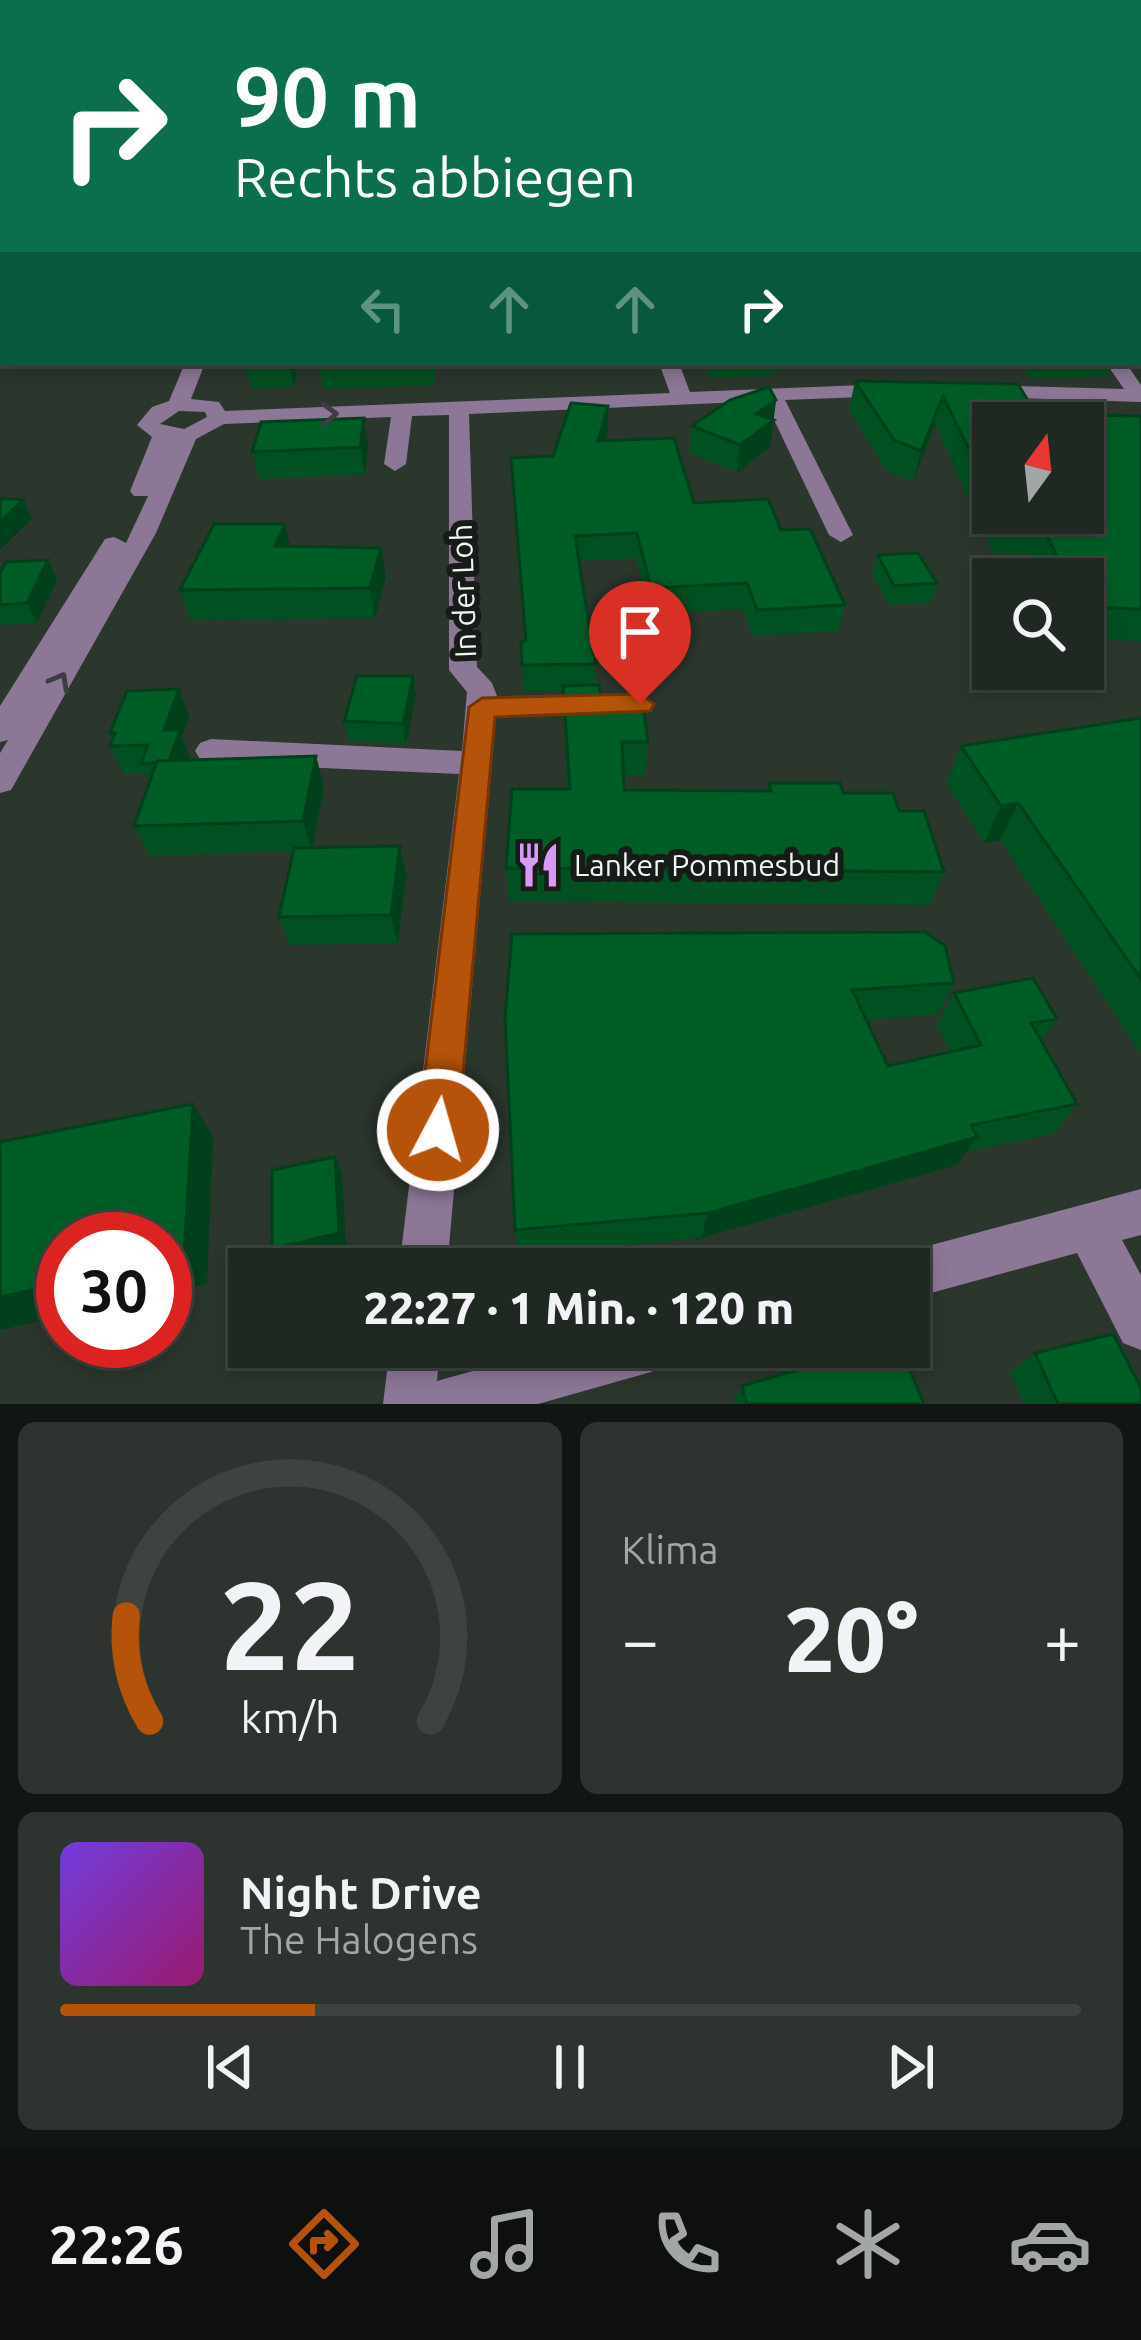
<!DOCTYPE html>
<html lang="de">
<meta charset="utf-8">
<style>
body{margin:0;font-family:Ubuntu,sans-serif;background:#2d342f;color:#f1f3f6;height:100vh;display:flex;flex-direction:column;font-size:45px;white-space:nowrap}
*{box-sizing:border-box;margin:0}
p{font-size:39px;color:#a2a6a5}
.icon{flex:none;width:66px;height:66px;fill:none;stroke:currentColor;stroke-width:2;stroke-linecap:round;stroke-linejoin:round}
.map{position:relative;height:1404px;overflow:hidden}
.details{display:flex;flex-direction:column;gap:18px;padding:18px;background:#121613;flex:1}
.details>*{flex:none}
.hud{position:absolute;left:0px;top:0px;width:1143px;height:366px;box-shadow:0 6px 18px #0003,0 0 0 3px #3d4440;background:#0b6e4f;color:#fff;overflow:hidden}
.needle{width:78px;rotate:15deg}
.tools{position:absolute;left:972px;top:402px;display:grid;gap:24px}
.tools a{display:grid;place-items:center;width:132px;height:132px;border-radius:0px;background:#202822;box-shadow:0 6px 18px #0003,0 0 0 3px #3d4440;font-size:60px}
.speed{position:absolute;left:36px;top:1212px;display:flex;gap:24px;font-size:60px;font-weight:700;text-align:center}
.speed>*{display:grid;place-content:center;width:156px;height:156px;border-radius:50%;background:#202822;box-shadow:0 6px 18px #0003,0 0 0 3px #3d4440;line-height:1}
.speed .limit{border:18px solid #d22;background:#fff;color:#111}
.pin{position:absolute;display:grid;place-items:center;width:102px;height:102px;color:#fff;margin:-123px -51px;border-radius:50% 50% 50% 0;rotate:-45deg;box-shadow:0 0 12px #0007}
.pin .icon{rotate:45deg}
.me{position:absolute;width:132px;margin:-66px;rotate:6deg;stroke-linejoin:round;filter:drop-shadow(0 0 9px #0008)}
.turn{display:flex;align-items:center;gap:42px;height:252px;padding:0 36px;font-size:54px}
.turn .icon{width:156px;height:156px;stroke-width:2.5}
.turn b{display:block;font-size:84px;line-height:102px}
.lanes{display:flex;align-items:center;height:114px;padding:0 36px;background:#0003;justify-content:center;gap:60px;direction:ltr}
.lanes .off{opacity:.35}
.big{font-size:90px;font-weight:800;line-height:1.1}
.details .widget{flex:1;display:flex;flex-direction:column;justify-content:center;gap:18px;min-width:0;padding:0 42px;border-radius:18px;background:#2d342f}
.details .dial{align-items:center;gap:0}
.dial svg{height:312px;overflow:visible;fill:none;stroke:#3d4440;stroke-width:7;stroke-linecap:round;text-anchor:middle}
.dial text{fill:#f1f3f6;stroke:none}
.song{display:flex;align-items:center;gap:36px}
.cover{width:144px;height:144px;border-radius:18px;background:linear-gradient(135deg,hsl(260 70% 55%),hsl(320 70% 35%))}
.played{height:12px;border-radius:6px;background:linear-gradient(90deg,#b45309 25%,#3d4440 25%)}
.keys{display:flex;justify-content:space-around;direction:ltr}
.heat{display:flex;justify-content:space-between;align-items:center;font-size:66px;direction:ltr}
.details .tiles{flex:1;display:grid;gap:18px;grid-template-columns:1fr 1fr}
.widget:last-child{grid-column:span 2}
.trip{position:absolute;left:228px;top:1248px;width:702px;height:120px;border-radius:0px;background:#202822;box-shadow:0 6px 18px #0003,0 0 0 3px #3d4440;font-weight:800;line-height:120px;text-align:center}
.tab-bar{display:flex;height:192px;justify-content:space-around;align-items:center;background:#0d100e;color:#a2a6a5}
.tab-bar .icon{width:84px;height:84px}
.tab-bar .current{color:#b45309}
.tab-bar b{font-size:54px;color:#f1f3f6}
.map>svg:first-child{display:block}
</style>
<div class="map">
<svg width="1141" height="1404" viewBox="0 0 1141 1404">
<rect width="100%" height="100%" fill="#2b362d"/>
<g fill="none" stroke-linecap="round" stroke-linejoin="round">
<!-- minor -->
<g fill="#8c7796" fill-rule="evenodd">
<path d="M185 363H205L191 399 219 402 225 411 670 393 659 363H679L690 392 889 384 899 390 889 396 785 400 853 535 841 542 829 535 765 401 469 414 477 667 492 683 497 696 602 695 617 705 602 715 496 717 447 1269H399L459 774 211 763 200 759 195 751 200 743 211 739 462 751 467 692 449 670V415L412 416 406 464 395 471 384 464 391 417 224 424 196 439 156 533 11 790 0 793V753L8 740 0 742V706L105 539 114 537 126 543 148 496H134L130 491 152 437 137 425 152 407 169 401ZM179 411 205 412 207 417 184 429 160 424Z"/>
<path d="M1106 363H1126L1141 385V402L985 397 975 391 985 385 1124 389Z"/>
<path d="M1141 1189V1235L1122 1240 1141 1275V1350L1123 1343 1077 1253 909 1299V1269H887L892 1258 909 1251Z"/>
<path d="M390 1347H440L437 1381 558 1347H676L669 1365 651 1372 538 1404H383Z"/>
</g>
</g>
<!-- wall -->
<g fill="#005021" fill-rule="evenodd">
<path d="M1140 240H1141V369H1136L1130 363H1140Z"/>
<path d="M245 363H298L294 387 251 389Z"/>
<path d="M318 363H435L434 385 323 389Z"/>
<path d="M703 363H991L772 371V376L709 378Z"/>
<path d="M1016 363H1113L1108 376 1031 379Z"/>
<path d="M855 381 1036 414 1141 416V641L1083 639V579H1040L1028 554 993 553 935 424 913 481 886 470 849 409ZM993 423 1083 513H993Z"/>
<path d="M776 400 770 447 737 472 689 453 692 426Z"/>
<path d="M608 430 605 441 694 503 781 530 845 605 838 631 752 636 743 609 649 614 636 558 579 561 595 664V685L601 699 648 742 645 776H624V790L767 791 769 783 843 793 899 811 944 872 929 905 509 901 506 868 567 789 563 691H523L521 641H525L513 482 553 456Z"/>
<path d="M368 445 365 474 259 479 252 452Z"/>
<path d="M878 555 937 583 931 603 889 605 872 575Z"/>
<path d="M0 573 57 580 37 623 0 625Z"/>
<path d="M386 577 375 618 190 620 180 590Z"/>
<path d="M416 696 406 744 348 741 344 721Z"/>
<path d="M189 716 182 737 190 757V760L324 786 313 848 406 876 398 943 290 945 279 917 294 851 149 856 134 826 150 783 145 773H123L110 746 113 739 110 733Z"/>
<path d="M1141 718V1054L1000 840 984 843 946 783 961 746Z"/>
<path d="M954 983 937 1015 866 1020 888 1066 950 1052 937 1025 954 993 1057 1019 1041 1041 1077 1104 1053 1134 967 1151 957 1165 701 1238 518 1255 515 1230 505 1017Z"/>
<path d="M1035 1353 1141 1404H1024L1010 1372Z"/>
<path d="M742 1386 924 1404H732Z"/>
</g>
<!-- shaded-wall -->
<g fill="#00411b">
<path d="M3 284V301L0 302V286Z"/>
<path d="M289 363H298L294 387Z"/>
<path d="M943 396 935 424 913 481 921 451Z"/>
<path d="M776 400 770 447 737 472 740 445 756 414Z"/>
<path d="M608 406V430L598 466V441Z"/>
<path d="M364 418 368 445 365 474 360 447Z"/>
<path d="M23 500 32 519 0 550V522Z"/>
<path d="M285 524 292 553 275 546Z"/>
<path d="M381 548 386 577 375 618 370 588Z"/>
<path d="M48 560 57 580 37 623 27 603Z"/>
<path d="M413 676 416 696 406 744 403 724Z"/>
<path d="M179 689 189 716 182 737 190 757 180 790 169 763 164 730Z"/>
<path d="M316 756 324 786 312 851 303 821Z"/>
<path d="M1018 803 1000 840 984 843 1001 806Z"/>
<path d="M400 846 406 876 398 943 391 915Z"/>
<path d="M193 1104 213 1137 207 1284 165 1293V1261Z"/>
<path d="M977 1137 957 1165 701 1238 708 1213Z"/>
<path d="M335 1157 342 1173 346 1248 281 1263 272 1249Z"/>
<path d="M63 1283V1316L0 1330V1297Z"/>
</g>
<!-- building -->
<g fill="#005d26" stroke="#00411b" stroke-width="3">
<path d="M3 216V284L0 286V258L2 259 3 246 0 245V217Z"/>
<path d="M1140 240H1141V340L1140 339Z"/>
<rect x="0" y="304" width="3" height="35"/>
<path d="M855 381 1018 384 1036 414 1141 416V609L1084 607 1083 579H1069L1040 523 1004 522 1000 513H1083V423H993V499L943 396 921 451 894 440Z"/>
<path d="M769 387 776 400 756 414 774 420 740 445 692 426 730 400Z"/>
<path d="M571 403 608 406 598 441 674 438 694 503 768 499 781 530 810 529 845 605 757 610 747 583 651 588 637 533 575 536 595 664 522 665 521 641H526L511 458 553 456Z"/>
<path d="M364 418 360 447 252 452 261 422Z"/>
<path d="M0 498 23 500 0 522Z"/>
<path d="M214 524H285L275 546 381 548 370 588 180 590Z"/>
<path d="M918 553 937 583 894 586 878 555Z"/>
<path d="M48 560 27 603 0 605V573L6 562Z"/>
<path d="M357 676H413L403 724 344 721Z"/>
<path d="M599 685 601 699 642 697 648 742H622L624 790 771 791 769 783H840L843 793H893L899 811H924L944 872 506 868 512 789H570L563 686Z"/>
<path d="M179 689 164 730H180L169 761 141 764 148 745 110 746 115 733H110L127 691Z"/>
<path d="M1141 718V979L1018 803 1001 806 961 746Z"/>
<path d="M316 756 303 821 134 826 157 761Z"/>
<path d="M400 846 391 915 279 917 294 848Z"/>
<path d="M925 932 945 946 954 983 852 990 888 1066 981 1045 954 993 1033 978 1057 1019 1031 1023 1077 1104 971 1125 977 1137 708 1213 515 1230 505 1017 512 934Z"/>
<path d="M193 1104 184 1256 165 1261V1239H63V1283L0 1297V1142Z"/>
<path d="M335 1157 339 1233 272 1249V1170Z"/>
<path d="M1113 1334 1141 1388V1404H1058L1035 1353Z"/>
<path d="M874 1347H900L924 1404H747L742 1386Z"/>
</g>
<!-- one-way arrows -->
<defs><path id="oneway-chevron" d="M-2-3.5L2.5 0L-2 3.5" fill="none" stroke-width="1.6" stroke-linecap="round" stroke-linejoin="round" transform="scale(3)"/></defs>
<g stroke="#403c44">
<use href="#oneway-chevron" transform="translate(329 414) rotate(-2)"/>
<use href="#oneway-chevron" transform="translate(60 681) rotate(-61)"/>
</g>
<!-- sky -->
<linearGradient id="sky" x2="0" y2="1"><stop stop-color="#181e19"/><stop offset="0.43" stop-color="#445257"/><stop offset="1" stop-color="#445257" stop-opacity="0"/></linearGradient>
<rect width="1141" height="345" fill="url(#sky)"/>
<!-- route -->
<path fill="#b45309" stroke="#753606" stroke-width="3" d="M640 694 654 704 650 711 495 717 458 1130 452 1144 438 1150 424 1144 418 1130 469 707 482 698Z"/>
<!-- icons -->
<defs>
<g id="restaurant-bare" transform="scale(3.6)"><path d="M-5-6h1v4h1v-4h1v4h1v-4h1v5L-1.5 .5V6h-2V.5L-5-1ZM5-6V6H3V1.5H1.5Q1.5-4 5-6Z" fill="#d99af7" stroke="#171c18" stroke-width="2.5" paint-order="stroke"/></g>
</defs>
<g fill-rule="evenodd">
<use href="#restaurant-bare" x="538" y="865"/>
</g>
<g text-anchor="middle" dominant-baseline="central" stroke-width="12" stroke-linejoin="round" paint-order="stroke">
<!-- street labels -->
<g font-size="30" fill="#eff7f1" stroke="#171c18">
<text transform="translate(463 591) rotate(-92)">In der Loh</text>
</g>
<!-- poi labels -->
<g font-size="30" fill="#eff7f1" stroke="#171c18" text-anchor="start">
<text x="574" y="865">Lanker Pommesbud</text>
</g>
</g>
</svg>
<div class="tools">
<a><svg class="needle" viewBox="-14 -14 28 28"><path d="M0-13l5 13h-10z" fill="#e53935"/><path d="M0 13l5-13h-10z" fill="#a2a6a5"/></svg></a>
<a><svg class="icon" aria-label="search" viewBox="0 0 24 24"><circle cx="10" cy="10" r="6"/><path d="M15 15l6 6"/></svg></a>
</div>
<div class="speed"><div class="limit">30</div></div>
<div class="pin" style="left:640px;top:704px;background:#d93025"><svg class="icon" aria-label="arrive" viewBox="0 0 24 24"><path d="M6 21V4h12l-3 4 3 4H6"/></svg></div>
<svg class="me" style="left:438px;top:1130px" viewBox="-20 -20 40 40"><circle r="17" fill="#b45309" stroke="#fff" stroke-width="3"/><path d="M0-11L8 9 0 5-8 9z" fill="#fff"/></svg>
<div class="trip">22:27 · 1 Min. · 120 m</div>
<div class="hud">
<div class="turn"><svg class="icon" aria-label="right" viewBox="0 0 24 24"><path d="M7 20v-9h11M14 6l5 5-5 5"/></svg><div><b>90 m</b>Rechts abbiegen</div></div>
<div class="lanes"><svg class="icon off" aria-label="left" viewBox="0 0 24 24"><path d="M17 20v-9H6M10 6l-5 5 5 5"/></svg><svg class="icon off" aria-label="ahead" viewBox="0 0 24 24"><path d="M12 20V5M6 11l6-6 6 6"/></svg><svg class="icon off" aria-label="ahead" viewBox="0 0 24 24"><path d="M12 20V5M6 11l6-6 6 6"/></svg><svg class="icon" aria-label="right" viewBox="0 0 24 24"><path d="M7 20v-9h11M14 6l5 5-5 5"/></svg></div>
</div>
</div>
<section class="details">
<div class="tiles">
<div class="widget dial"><svg viewBox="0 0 100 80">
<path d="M14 69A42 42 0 1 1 86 69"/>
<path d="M14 69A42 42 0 0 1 8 42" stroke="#b45309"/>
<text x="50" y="56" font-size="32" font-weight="700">22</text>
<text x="50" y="72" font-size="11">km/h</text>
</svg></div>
<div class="widget"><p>Klima</p>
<div class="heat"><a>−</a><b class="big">20°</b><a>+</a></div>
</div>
<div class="widget">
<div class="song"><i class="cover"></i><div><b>Night Drive</b><p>The Halogens</p></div></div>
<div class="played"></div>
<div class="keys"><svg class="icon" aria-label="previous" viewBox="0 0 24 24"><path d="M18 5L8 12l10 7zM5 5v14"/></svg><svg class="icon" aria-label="pause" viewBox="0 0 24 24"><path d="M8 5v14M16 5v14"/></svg><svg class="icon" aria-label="next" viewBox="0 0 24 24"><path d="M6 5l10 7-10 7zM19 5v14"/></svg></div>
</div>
</div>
</section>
<nav class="tab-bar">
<b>22:26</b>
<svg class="icon current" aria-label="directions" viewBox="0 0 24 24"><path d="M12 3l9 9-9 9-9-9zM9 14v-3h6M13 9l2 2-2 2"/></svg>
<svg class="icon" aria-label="music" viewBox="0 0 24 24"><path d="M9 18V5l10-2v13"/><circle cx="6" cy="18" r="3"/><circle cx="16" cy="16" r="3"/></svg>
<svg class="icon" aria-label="phone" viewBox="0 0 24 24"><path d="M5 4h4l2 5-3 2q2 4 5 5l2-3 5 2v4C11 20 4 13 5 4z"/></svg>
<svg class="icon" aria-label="climate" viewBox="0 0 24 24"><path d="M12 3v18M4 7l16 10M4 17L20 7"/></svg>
<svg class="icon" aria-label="car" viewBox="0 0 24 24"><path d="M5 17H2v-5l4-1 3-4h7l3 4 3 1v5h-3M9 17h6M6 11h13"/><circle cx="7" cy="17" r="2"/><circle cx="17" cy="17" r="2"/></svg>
</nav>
